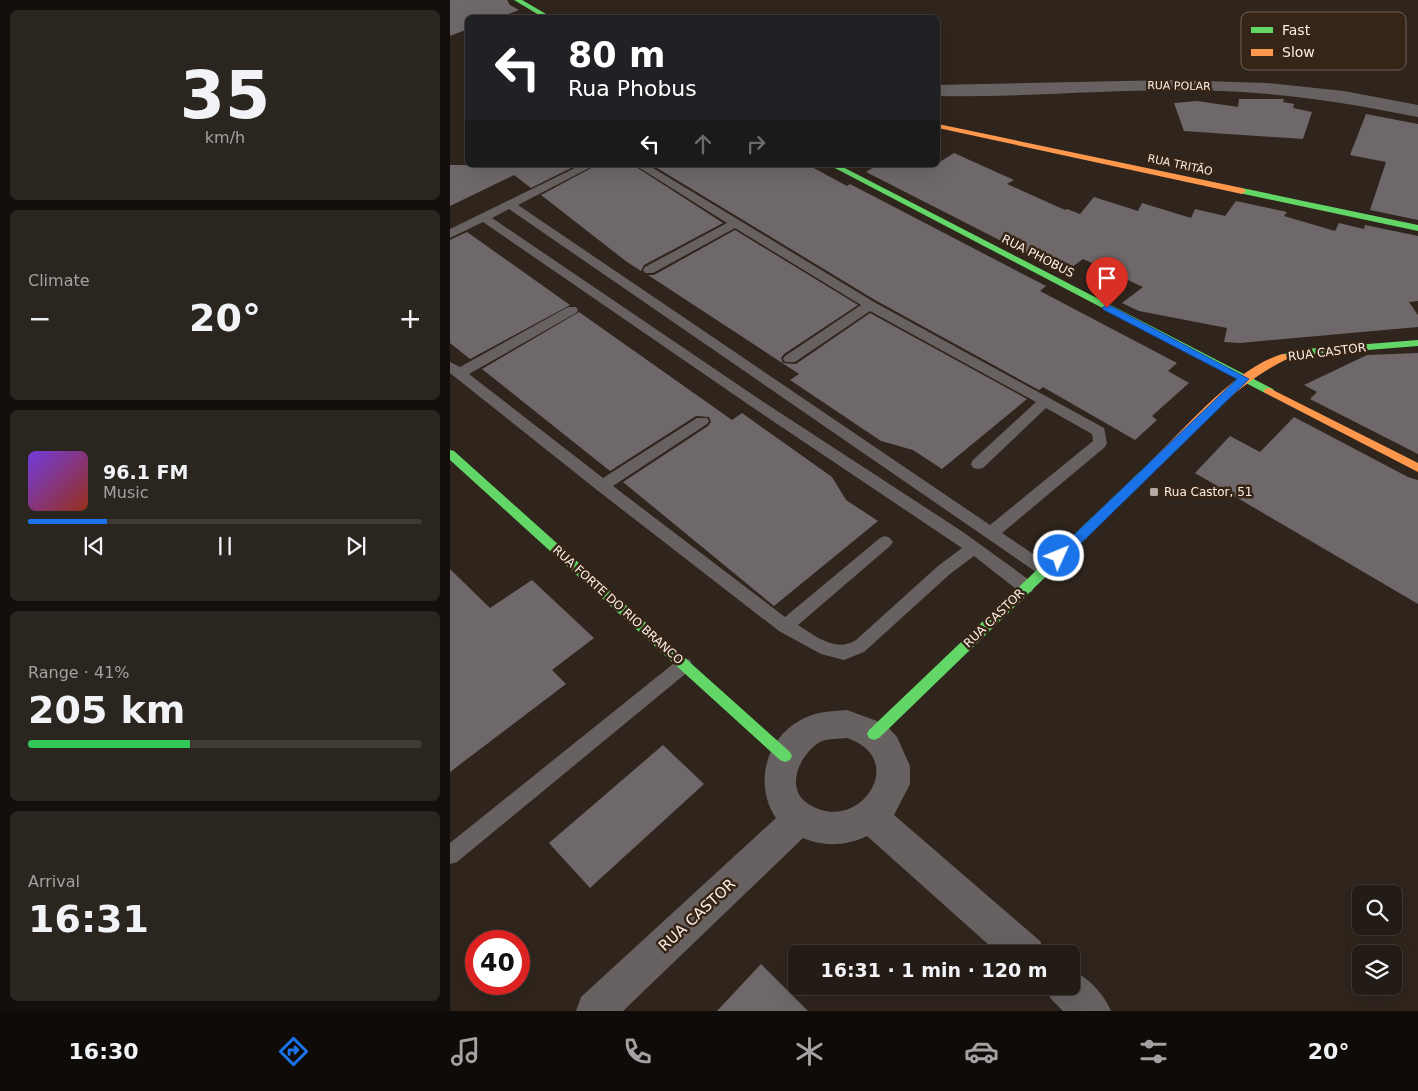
<!DOCTYPE html>
<meta charset="utf-8">
<style>
body{margin:0;font-family:"DejaVu Sans",sans-serif;background:#2b251f;color:#f1f3f6;height:100vh;display:flex;flex-direction:column;font-size:19px;white-space:nowrap}
*{box-sizing:border-box;margin:0}
p{font-size:16px;color:#a3a1a1}
.icon{flex:none;width:28px;height:28px;fill:none;stroke:currentColor;stroke-width:2;stroke-linecap:round;stroke-linejoin:round}
.map{position:relative;flex:1;overflow:hidden}
.drawer{display:flex;flex-direction:column;gap:10px;padding:10px;background:#130f0c;width:450px}
.drawer>*{flex:none}
.hud{position:absolute;left:15px;top:15px;width:475px;height:152px;border-radius:8px;box-shadow:0 5px 20px #0002,0 0 0 1px #403a35;background:#202124;color:#fff;overflow:hidden}
.controls{position:absolute;left:902px;top:885px;display:grid;gap:10px}
.controls a{display:grid;place-items:center;width:50px;height:50px;border-radius:8px;background:#231c16;box-shadow:0 5px 20px #0002,0 0 0 1px #403a35;font-size:25px}
.speed{position:absolute;left:15px;top:930px;display:flex;gap:10px;font-size:25px;font-weight:700;text-align:center}
.speed>*{display:grid;place-content:center;width:65px;height:65px;border-radius:50%;background:#231c16;box-shadow:0 5px 20px #0002,0 0 0 1px #403a35;line-height:1}
.speed .limit{border:8px solid #d22;background:#fff;color:#111}
.pin{position:absolute;display:grid;place-items:center;width:42px;height:42px;color:#fff;margin:-51px -21px;border-radius:50% 50% 50% 0;rotate:-45deg;box-shadow:0 0 5px #0007}
.pin .icon{rotate:45deg}
.me{position:absolute;width:55px;margin:-28px;rotate:46deg;stroke-linejoin:round;filter:drop-shadow(0 0 4px #0008)}
.turn{display:flex;align-items:center;gap:18px;height:105px;padding:0 20px;font-size:22px}
.turn .icon{width:65px;height:65px;stroke-width:2.5}
.turn b{display:block;font-size:35px;line-height:42px}
.lanes{display:flex;align-items:center;height:48px;padding:0 20px;background:#0003;justify-content:center;gap:25px;direction:ltr}
.lanes .off{opacity:.35}
.big{font-size:38px;font-weight:700;line-height:1.1}
.drawer .card{flex:1;display:flex;flex-direction:column;justify-content:center;gap:8px;min-width:0;padding:0 18px;border-radius:8px;background:#2b251f}
.drawer .dial{align-items:center;gap:0}
.dial b{font-size:65px;line-height:1}
.song{display:flex;align-items:center;gap:15px}
.cover{width:60px;height:60px;border-radius:8px;background:linear-gradient(135deg,hsl(260 70% 55%),hsl(10 70% 35%))}
.played{height:5px;border-radius:2px;background:linear-gradient(90deg,#1a73e8 20%,#403a35 20%)}
.keys{display:flex;justify-content:space-around;direction:ltr}
.heat{display:flex;justify-content:space-between;align-items:center;font-size:28px;direction:ltr}
.charge{height:8px;border-radius:4px;background:linear-gradient(90deg,#34c759 41%,#403a35 0)}
.trip{position:absolute;left:338px;top:945px;width:292px;height:50px;border-radius:8px;background:#231c16;box-shadow:0 5px 20px #0002,0 0 0 1px #403a35;font-weight:700;line-height:50px;text-align:center}
.dock{display:flex;height:80px;justify-content:space-around;align-items:center;background:#0e0b09;color:#a3a1a1}
.dock .icon{width:35px;height:35px}
.dock .selected{color:#1a73e8}
.dock b{font-size:22px;color:#f1f3f6}
main{display:flex;flex:1;min-height:0}
.map>svg:first-child{display:block}
</style>
<main>
<section class="drawer">
<div class="card dial"><b>35</b><p>km/h</p></div>
<div class="card"><p>Climate</p>
<div class="heat"><a>−</a><b class="big">20°</b><a>+</a></div>
</div>
<div class="card">
<div class="song"><i class="cover"></i><div><b>96.1 FM</b><p>Music</p></div></div>
<div class="played"></div>
<div class="keys"><svg class="icon" aria-label="previous" viewBox="0 0 24 24"><path d="M18 5L8 12l10 7zM5 5v14"/></svg><svg class="icon" aria-label="pause" viewBox="0 0 24 24"><path d="M8 5v14M16 5v14"/></svg><svg class="icon" aria-label="next" viewBox="0 0 24 24"><path d="M6 5l10 7-10 7zM19 5v14"/></svg></div>
</div>
<div class="card"><p>Range · 41%</p><b class="big">205 km</b><div class="charge"></div></div>
<div class="card"><p>Arrival</p><b class="big">16:31</b></div>
</section>
<div class="map">
<svg width="968" height="1011" viewBox="0 0 968 1011">
<rect width="100%" height="100%" fill="#2f251d"/>
<!-- building -->
<g fill="#6f686b">
<path d="M0 0H57L60 5 69 10 48 18H18V29L0 36Z"/>
<path d="M789 99H834L833 102 844 104 843 108 862 112 853 139 734 131 724 103 747 101 788 107Z"/>
<path d="M916 114 968 124V220L920 210 936 162 900 155Z"/>
<path d="M504 153 564 180 557 184 615 210 617 209 630 214 644 197 688 211 692 203 741 218 745 209 775 216 786 201 837 212 834 216 885 231 889 223 914 229 915 225 968 236V301L959 302 968 315V327L790 343 774 342 777 328 689 311 672 303 693 287 633 259 614 273 416 172 427 165H488V163Z"/>
<path d="M0 165H127L81 188 64 175 0 206Z"/>
<path d="M147 165H183L273 223 194 265 191 271 177 262 91 195Z"/>
<path d="M202 165H358L397 186 400 184 596 286 590 291 727 363 718 371 739 383 702 416 707 420 685 440 593 387 589 390 425 300Z"/>
<path d="M285 230 408 305 334 354 331 358 333 363 346 364 420 313 577 399 492 469 463 450 431 441 340 380 349 374 198 275H204Z"/>
<path d="M17 232 120 305 20 359 0 343V240Z"/>
<path d="M129 312 282 420 292 413 382 477 396 500 428 521 324 606 173 482 258 426 261 422 259 417 246 416 160 471 32 369Z"/>
<path d="M968 353V454L860 399 867 392 854 385 917 355Z"/>
<path d="M844 417 958 477 968 480V604L745 473 780 436 810 452Z"/>
<path d="M0 569 40 608 82 580 144 638 102 670 116 684 0 772Z"/>
<path d="M213 745 254 784 140 888 99 843Z"/>
<path d="M311 964 358 1011H267Z"/>
</g>
<g fill="none" stroke-linecap="round" stroke-linejoin="round">
<!-- lane -->
<g fill="#676261" fill-rule="evenodd">
<path d="M131 165H145L68 205 540 525 643 441 642 434 596 408 533 468 528 469 523 468 521 464 523 460 586 402 420 311 345 362H335L333 359 335 356 411 305 285 228 203 273H195L193 270 195 267 277 223 185 165H198L424 302 654 428 657 443 655 447 552 533 601 566 603 570 601 574 595 576 589 574 59 209 42 218 312 401 513 532 582 582 584 587 582 592 576 593 570 592 524 556 500 574 414 652 394 660 371 654 329 631 147 490 0 373V362L10 367 118 307H126L128 310 126 313 19 374 153 478 247 418H257L259 421 257 424 163 486 335 617 430 538 435 536 440 538 443 542 440 546 348 625C365 636 386 653 406 640L488 566 512 548 302 407 33 222 0 238V229Z"/>
<path d="M234 658 240 660 242 665 240 670 7 862 0 864V843L228 660Z"/>
</g>
<!-- street -->
<g fill="#676261" fill-rule="evenodd">
<path d="M722 80 817 83 894 91 968 105V117C918 107 868 98 818 94 708 84 597 98 488 96V85Z"/>
<path d="M397 710 435 724 447 737 460 766V784L444 815 590 941 596 954H549L417 836C396 846 375 847 353 838L173 1011H126L131 997 326 818C304 786 315 740 349 721 363 712 381 711 397 710ZM397 738C461 759 408 838 357 803 334 787 351 753 370 742 378 738 389 739 397 738Z"/>
<path d="M621 970C638 977 654 994 661 1011H613L601 999 595 986H621Z"/>
</g>
<!-- fast -->
<g fill="#63d668" fill-rule="evenodd">
<path d="M64 0H72L103 18H94Z"/>
<path d="M379 165H389L823 389 824 391 823 393H815Z"/>
<path d="M792 188 968 225V231L789 193 788 191Z"/>
<path d="M968 340V346L855 355 833 360 828 357 829 355 855 349Z"/>
<path d="M0 450 4 451 340 752 342 756 340 760 335 762 330 760 0 460Z"/>
<path d="M705 460 710 464 709 467 429 738 424 740 419 738 417 734 419 730 701 461Z"/>
</g>
<!-- slow -->
<g fill="#ff974d" fill-rule="evenodd">
<path d="M488 124 792 188 796 191 792 194 488 128Z"/>
<path d="M833 354 837 355 838 357 837 359C785 384 749 428 709 467H701L700 464 701 461C736 428 786 367 833 354Z"/>
<path d="M819 388 968 463V472L815 393 814 391 815 389Z"/>
</g>
</g>
<!-- route -->
<path fill="#1a73e8" stroke="#114b97" d="M657 304 799 379 614 560H605L603 556 605 553 787 379 654 310 652 308Z"/>
<!-- markers -->
<rect fill="#b4a8a0" stroke="#362416" stroke-width="2" x="699" y="487" width="10" height="10" rx="2.5"/>
<g text-anchor="middle" dominant-baseline="central" stroke-width="5" stroke-linejoin="round" paint-order="stroke">
<!-- far-street labels -->
<g font-size="11" fill="#fcefe6" stroke="#362416">
<text transform="translate(729 86) rotate(1)">RUA POLAR</text>
<text transform="translate(730 165) rotate(12)">RUA TRITÃO</text>
</g>
<!-- street labels -->
<g font-size="12" fill="#fcefe6" stroke="#362416">
<text transform="translate(588 256) rotate(27)">RUA PHOBUS</text>
<text transform="translate(877 352) rotate(-7)">RUA CASTOR</text>
<text transform="translate(168 605) rotate(42)">RUA FORTE DO RIO BRANCO</text>
<text transform="translate(544 618) rotate(-44)">RUA CASTOR</text>
</g>
<!-- poi labels -->
<g font-size="12" fill="#fcefe6" stroke="#362416" text-anchor="start">
<text x="714" y="492">Rua Castor, 51</text>
</g>
<!-- near-street labels -->
<g font-size="15" fill="#fcefe6" stroke="#362416">
<text transform="translate(247 915) rotate(-43)">RUA CASTOR</text>
</g>
</g>
<!-- legend -->
<rect x="791" y="12" width="165" height="58" rx="8" fill="#362416" stroke="#716154" stroke-width="1"/>
<rect x="801" y="27" width="22" height="6" fill="#63d668"/>
<rect x="801" y="49" width="22" height="7" fill="#ff974d"/>
<g font-size="14" fill="#fcefe6">
<text x="832" y="35">Fast</text>
<text x="832" y="57">Slow</text>
</g>
</svg>
<div class="controls">
<a><svg class="icon" aria-label="search" viewBox="0 0 24 24"><circle cx="10" cy="10" r="6"/><path d="M15 15l6 6"/></svg></a>
<a><svg class="icon" aria-label="layers" viewBox="0 0 24 24"><path d="M12 4l9 5-9 5-9-5zM3 14l9 5 9-5"/></svg></a>
</div>
<div class="speed"><div class="limit">40</div></div>
<div class="pin" style="left:657px;top:308px;background:#d93025"><svg class="icon" aria-label="arrive" viewBox="0 0 24 24"><path d="M6 21V4h12l-3 4 3 4H6"/></svg></div>
<svg class="me" style="left:609px;top:556px" viewBox="-20 -20 40 40"><circle r="17" fill="#1a73e8" stroke="#fff" stroke-width="3"/><path d="M0-11L8 9 0 5-8 9z" fill="#fff"/></svg>
<div class="trip">16:31 · 1 min · 120 m</div>
<div class="hud">
<div class="turn"><svg class="icon" aria-label="left" viewBox="0 0 24 24"><path d="M17 20v-9H6M10 6l-5 5 5 5"/></svg><div><b>80 m</b>Rua Phobus</div></div>
<div class="lanes"><svg class="icon" aria-label="left" viewBox="0 0 24 24"><path d="M17 20v-9H6M10 6l-5 5 5 5"/></svg><svg class="icon off" aria-label="ahead" viewBox="0 0 24 24"><path d="M12 20V5M6 11l6-6 6 6"/></svg><svg class="icon off" aria-label="right" viewBox="0 0 24 24"><path d="M7 20v-9h11M14 6l5 5-5 5"/></svg></div>
</div>
</div>
</main>
<nav class="dock">
<b>16:30</b>
<svg class="icon selected" aria-label="directions" viewBox="0 0 24 24"><path d="M12 3l9 9-9 9-9-9zM9 14v-3h6M13 9l2 2-2 2"/></svg>
<svg class="icon" aria-label="music" viewBox="0 0 24 24"><path d="M9 18V5l10-2v13"/><circle cx="6" cy="18" r="3"/><circle cx="16" cy="16" r="3"/></svg>
<svg class="icon" aria-label="phone" viewBox="0 0 24 24"><path d="M5 4h4l2 5-3 2q2 4 5 5l2-3 5 2v4C11 20 4 13 5 4z"/></svg>
<svg class="icon" aria-label="climate" viewBox="0 0 24 24"><path d="M12 3v18M4 7l16 10M4 17L20 7"/></svg>
<svg class="icon" aria-label="car" viewBox="0 0 24 24"><path d="M5 17H2v-5l4-1 3-4h7l3 4 3 1v5h-3M9 17h6M6 11h13"/><circle cx="7" cy="17" r="2"/><circle cx="17" cy="17" r="2"/></svg>
<svg class="icon" aria-label="filters" viewBox="0 0 24 24"><path d="M4 7h16M4 17h16"/><circle cx="9" cy="7" r="2"/><circle cx="15" cy="17" r="2"/></svg>
<b>20°</b>
</nav>
